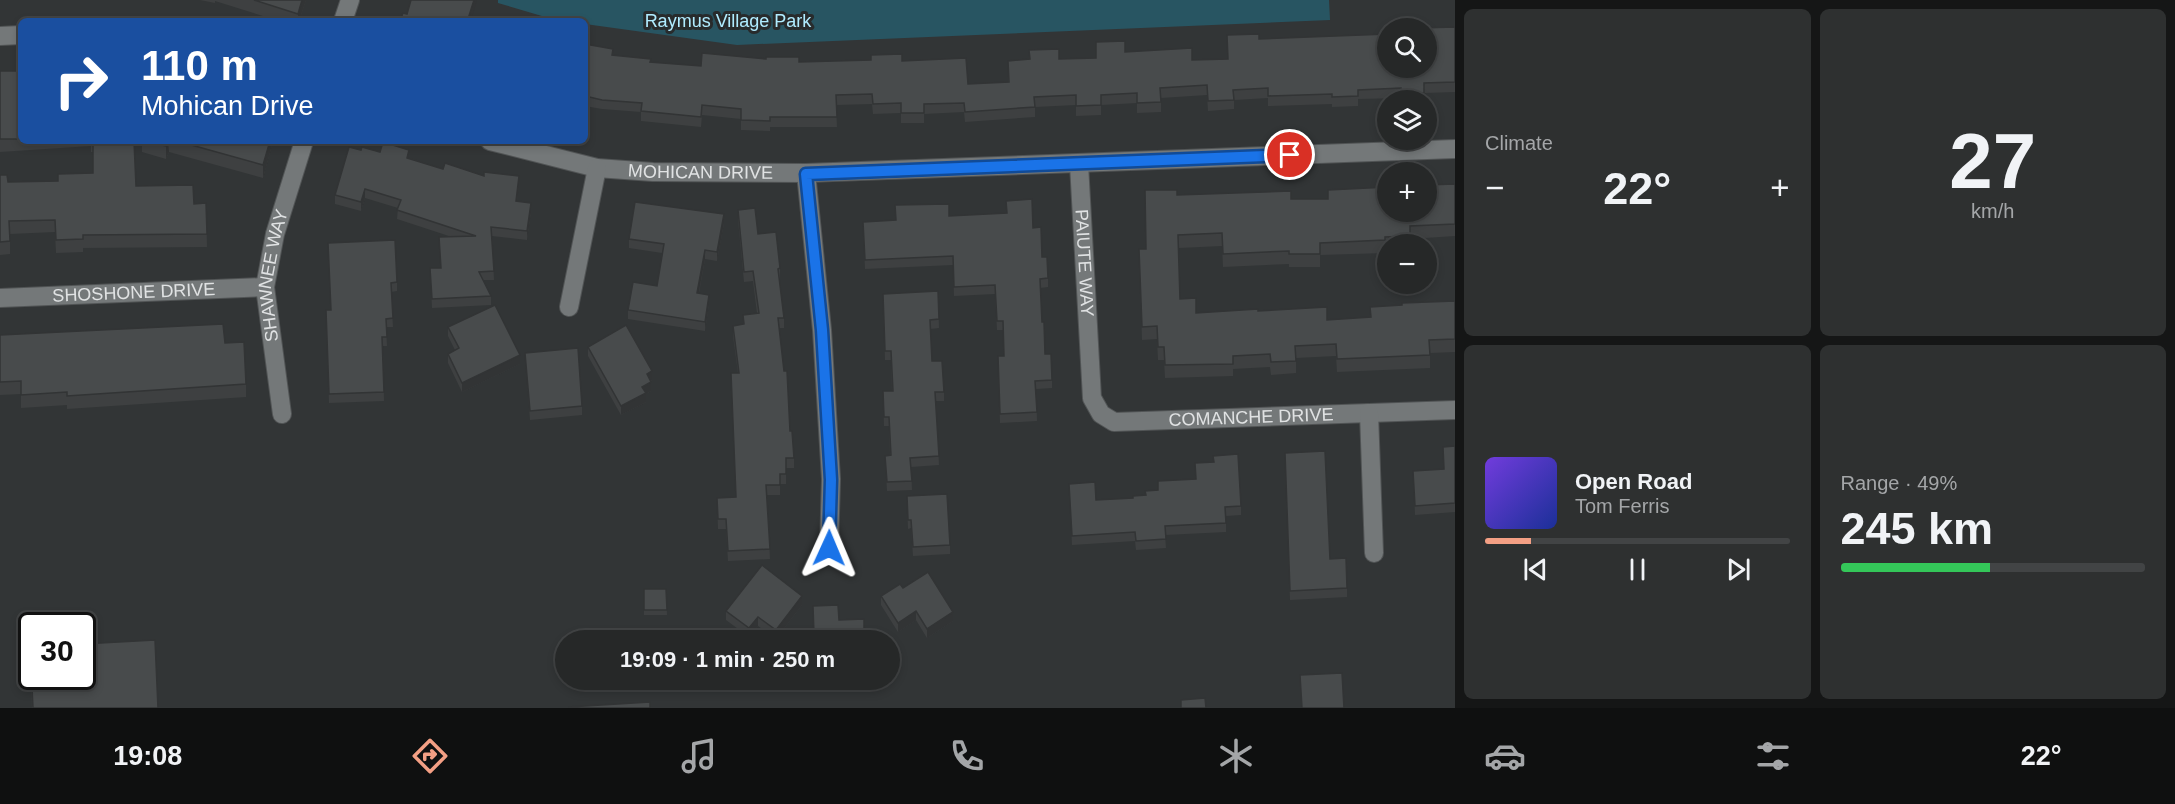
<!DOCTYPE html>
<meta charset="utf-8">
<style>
body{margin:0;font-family:Arial,sans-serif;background:#2e3030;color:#f1f3f6;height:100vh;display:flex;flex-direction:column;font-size:22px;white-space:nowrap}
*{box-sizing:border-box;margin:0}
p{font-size:20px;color:#a4a6a8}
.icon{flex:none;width:33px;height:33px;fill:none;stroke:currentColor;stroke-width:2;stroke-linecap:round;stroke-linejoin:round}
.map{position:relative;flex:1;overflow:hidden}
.sheet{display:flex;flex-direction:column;gap:9px;padding:9px;background:#151616;width:720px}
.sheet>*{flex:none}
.hud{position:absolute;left:18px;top:18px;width:570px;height:126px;border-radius:9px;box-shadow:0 3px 9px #0003,0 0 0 2px #424445;background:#1a4fa0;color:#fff;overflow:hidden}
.buttons{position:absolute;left:1377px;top:18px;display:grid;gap:12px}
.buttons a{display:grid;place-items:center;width:60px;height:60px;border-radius:50%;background:#262828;box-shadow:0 3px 9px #0003,0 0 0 2px #424445;font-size:30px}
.speed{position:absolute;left:18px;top:612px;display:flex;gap:12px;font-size:30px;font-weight:700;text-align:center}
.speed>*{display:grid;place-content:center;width:78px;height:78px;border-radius:50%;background:#262828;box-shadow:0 3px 9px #0003,0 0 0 2px #424445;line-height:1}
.speed .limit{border:3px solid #111;border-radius:9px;background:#fff;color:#111}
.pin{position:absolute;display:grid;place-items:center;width:51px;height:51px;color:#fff;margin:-26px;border:3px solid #fff;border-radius:50%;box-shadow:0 2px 6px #0007}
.me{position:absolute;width:66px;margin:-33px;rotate:1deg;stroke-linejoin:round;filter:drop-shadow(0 0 4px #0008)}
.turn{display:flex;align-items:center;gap:21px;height:126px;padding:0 24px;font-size:27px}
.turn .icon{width:78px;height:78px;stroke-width:2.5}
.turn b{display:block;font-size:42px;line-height:51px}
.big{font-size:45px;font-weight:700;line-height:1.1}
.sheet .tile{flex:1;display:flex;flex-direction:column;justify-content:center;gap:9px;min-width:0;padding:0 21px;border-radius:9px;background:#2e3030}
.sheet .dial{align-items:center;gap:0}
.dial b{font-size:78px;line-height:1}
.song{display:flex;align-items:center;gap:18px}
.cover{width:72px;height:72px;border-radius:9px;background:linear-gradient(135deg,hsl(260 70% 55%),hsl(230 70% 35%))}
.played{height:6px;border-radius:3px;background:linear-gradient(90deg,#f39f84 15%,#424445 15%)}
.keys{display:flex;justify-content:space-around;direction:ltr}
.heat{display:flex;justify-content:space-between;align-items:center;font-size:33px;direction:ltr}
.charge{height:9px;border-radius:4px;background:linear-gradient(90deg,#34c759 49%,#424445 0)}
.sheet .tiles{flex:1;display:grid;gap:9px;grid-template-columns:repeat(2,1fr)}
.trip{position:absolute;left:555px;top:630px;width:345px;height:60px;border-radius:30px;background:#262828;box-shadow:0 3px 9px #0003,0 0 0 2px #424445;font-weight:700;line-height:60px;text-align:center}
.menu{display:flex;height:96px;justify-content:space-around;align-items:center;background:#0f1010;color:#a4a6a8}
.menu .icon{width:42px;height:42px}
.menu .on{color:#f39f84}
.menu b{font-size:27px;color:#f1f3f6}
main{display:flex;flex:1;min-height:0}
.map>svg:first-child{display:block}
</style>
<main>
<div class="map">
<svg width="1455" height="708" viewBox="0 0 1455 708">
<rect width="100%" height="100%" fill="#323536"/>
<!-- green -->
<path fill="#285562" d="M498 0H1329L1330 20 737 45 585 24V21H552V19L498 3Z"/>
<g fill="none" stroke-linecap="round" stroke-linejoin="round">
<!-- minor casing -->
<g stroke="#515455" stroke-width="20">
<g id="minor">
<path d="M343 21 350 0"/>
<path d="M0 36 21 35"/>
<path id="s1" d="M490 141 597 168 653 172 806 173 1455 149"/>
<path id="s2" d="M1079 164 1092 398 1101 414 1114 422 1455 410"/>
<path d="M806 173 822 330 831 479 829 548"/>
<path id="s3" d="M0 298 265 287"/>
<path d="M569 307 597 168"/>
<path d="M1369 413 1374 553"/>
<path id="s4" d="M282 414 265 287 275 234 304 141"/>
</g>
</g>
<!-- minor -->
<use href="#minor" stroke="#747879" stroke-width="18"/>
</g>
<!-- wall -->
<g fill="#3e4041">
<path d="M200 0H306L299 21H279L215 1V3Z"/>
<path d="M1455 27V92L1424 93V100H1401V98L1358 99V106L1332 107V104L1268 106V98L1234 100V109L1208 111 1207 95 1161 98V112L1137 113V103L1101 105V115L1076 116V105L1035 107V117L965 122 964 112 924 114V123H901V113L873 114 872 104 836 105 837 127H770V131L741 130V119L702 115 701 127 641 121V112L602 109 585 106V44L613 55 651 62 701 66 799 62 902 61 968 84 1008 82V61L1029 60V50L1059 59 1096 58 1125 52 1192 60 1228 59 1227 35 1259 39 1388 68Z"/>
<path d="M0 71H21V141H134L136 186 194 204 206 203 207 247 83 248V252L56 253 55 232 10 234V254L0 255V175L8 182 58 181 93 173V152H91V146L0 152Z"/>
<path d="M142 141H272V145L263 178 169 152 166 159 142 152Z"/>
<path d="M361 150 380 152 409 158 443 169 484 176 519 185 517 201 531 212 527 240 492 236 494 280H483L491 296V305L432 308 430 268H441L439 237H452L397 219 398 208 365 198 361 211 335 204V195Z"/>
<path d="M1455 184V236L1410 239V244H1388V250H1385V253L1320 255V267H1289V264L1223 267 1222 246 1179 248 1180 299 1196 313 1258 311 1327 320 1370 317V307L1455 301V352L1430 353V368L1337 372 1336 356 1296 358V373L1271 375 1270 367 1233 369V376L1165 378 1164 360H1158L1157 339 1142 340 1139 249H1146L1177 195 1291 199H1328Z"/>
<path d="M895 205 949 216 1033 228 1042 257 1048 278V287L1040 288 1042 322 1045 354 1052 380V388L1036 389 1037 421 1000 423 998 365 1004 356 1003 330H997L995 294 954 296 953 265 865 269 863 222 896 220Z"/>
<path d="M738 210 758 234 780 268V278H779L784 318V328H779L790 431 794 458V468H786V484H780V495H767L770 559 728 561 726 529H718L717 498 736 497 738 373 733 336V326L743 325V315L757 313 753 281 744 282 738 220Z"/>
<path d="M724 223 717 261 705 259 699 293 709 304 705 331 628 319V310L657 286 662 253 629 248V239Z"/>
<path d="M328 252 397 282V291L391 292 393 327H386L387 346H383L384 401 329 403 326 319 331 310Z"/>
<path d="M938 291 939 328 930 329 932 361 944 392V401H936L939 465 911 467 912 490 887 491 885 456 890 455 889 426H884L883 400 892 391 891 360H885L883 303Z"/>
<path d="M448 327 520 364 462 392 448 363V354L455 350 448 336Z"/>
<path d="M0 335 225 343 246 384V397L67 409V405L21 408V394L0 395Z"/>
<path d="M588 347 652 380 651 381V391L646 394V402L621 415 588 356Z"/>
<path d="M525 353 582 406V415L530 420Z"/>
<path d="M1455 446V512L1415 515 1413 471 1444 469 1443 447Z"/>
<path d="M1285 462 1330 559 1347 588V597L1290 600Z"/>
<path d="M1195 463 1241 506V515L1226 516V532L1165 535 1166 548 1136 550 1135 541 1072 545 1069 484 1096 500 1133 498 1146 495 1158 490 1196 479Z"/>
<path d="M907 505 950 545V554L913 556 911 528 908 529Z"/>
<path d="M903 588 953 621 927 638 916 620 898 632 881 605V596Z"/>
<path d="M644 589H666L667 615H644Z"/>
<path d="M802 605 776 639 758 626 749 637 726 620V611Z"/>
<path d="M813 606 839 620 864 640H814Z"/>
<path d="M30 647 158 708H32Z"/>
</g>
<!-- shaded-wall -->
<g fill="#323435">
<path d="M302 0H306L299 21H298V14Z"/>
<path d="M474 0H477L471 21 468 19Z"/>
<path d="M168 141 169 152 166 159V146Z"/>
<path d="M270 141H272V145L263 178V165Z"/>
<path d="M519 176V185L516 210V201Z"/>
<path d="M365 189V198L361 211V202Z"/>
<path d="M531 203V212L527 240V231Z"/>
<path d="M724 214V223L717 261V252Z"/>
<path d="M705 250V259L697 302V293Z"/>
<path d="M709 295V304L705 331V322Z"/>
<path d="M520 355V364L462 392V383Z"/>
<path d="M652 371V380L647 383V374Z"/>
<path d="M651 382V391L646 394V402L621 415V406L642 387Z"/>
<path d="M802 596V605L776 639V630Z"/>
<path d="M916 611V620L898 632V623Z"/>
<path d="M953 612V621L927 638V629Z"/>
<path d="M758 617V626L749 637V628Z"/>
</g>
<!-- building -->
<g fill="#484b4c" stroke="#323435" stroke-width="1.5">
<path d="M254 0H302L298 14Z"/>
<path d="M411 0H474L468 19 476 21H400L403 13 407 14Z"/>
<path d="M1455 27V82L1424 83V93H1401V88L1358 90V96L1332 97V94L1268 96V88L1233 90 1234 100 1208 101 1207 85 1160 88 1161 102 1137 103V93L1101 95V105L1076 106V95L1034 97 1035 107 965 112 964 103 924 104V113H901V103L873 104 872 94 836 95 837 117H770V121L741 120V109L702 105 701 117 641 111 642 103 602 100 585 96V44L613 49 612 55 651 59 650 62 701 66 702 53 766 59V57H799V62L871 60V55L902 54V61L966 58 968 84 1009 82 1008 61 1030 59 1029 50 1059 49V59L1096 58V42L1125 41V52L1192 48V60L1228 59 1227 35 1259 34V39L1388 34V68H1426V28H1419Z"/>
<rect x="0" y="71" width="21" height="68"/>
<path d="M93 141H134L136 186 193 185 194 204 206 203 207 234 83 235V239L56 240 55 220 9 221 10 241 0 242V175H7L8 182 58 181V174L93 173Z"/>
<path d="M149 141H168L166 146Z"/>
<path d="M177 141H270L263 165Z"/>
<path d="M383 142 409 150 407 158 443 169 445 163 484 176V172L519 176 516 201 531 203 527 231 491 227 494 271 479 272 491 296 432 299 430 268H441L439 237 476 236 397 210 401 200 365 189 361 202 335 195 349 147 361 150 362 147 380 152Z"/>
<path d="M1455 184V224L1410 226V236L1385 237V240L1320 243V254H1289V251L1223 254 1222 233 1178 235 1180 299 1196 298V313L1258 309V311L1327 307V320L1371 317 1370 307 1402 305V303L1455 301V339L1429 340 1430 355 1337 359 1336 344 1295 346 1296 361 1271 362 1270 354 1233 356V364L1165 365 1164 347H1158L1157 326 1142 327 1139 249H1146L1145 190H1177V195L1291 191V199H1328V190L1388 187V212H1426V185Z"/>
<path d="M1032 199 1033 228 1041 227 1042 257H1047L1048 278 1040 279 1042 322H1044L1045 354H1051L1052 380 1035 381 1037 412 1000 414 998 356H1004L1003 321H997L995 285 954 287 953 256 865 260 863 222 896 220 895 205 949 204V216L1007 213 1006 201Z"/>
<path d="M635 202 724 214 717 252 705 250 697 293 709 295 705 322 628 310 633 282 657 286 664 244 629 239Z"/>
<path d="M755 208 758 234 776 232 780 268 778 269 784 318H778L784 371H787L790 431H792L794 458H786V474H780V485H766L770 549 728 551 726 519H718L717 498 736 497 731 373H739L733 326 744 324 743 315 759 313 753 271 744 272 738 210Z"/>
<path d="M395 240 397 282 391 283 393 318 386 319 387 337H382L384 392 329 394 326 310H331L328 243Z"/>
<path d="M938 291 939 319 930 320 932 361H942L944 392H935L939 456 910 458 912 481 887 482 885 456 891 455 889 417H884L883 391H893L891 351H885L883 294Z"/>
<path d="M495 305 520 355 462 383 448 354 459 348 448 327Z"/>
<path d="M223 324 225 343 244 342 246 384 67 396V392L21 395V381L0 382V335Z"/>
<path d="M626 325 652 371 647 374 651 382 642 387 646 393 621 406 588 347Z"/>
<path d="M578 348 582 406 530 411 525 353Z"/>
<path d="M1455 446V503L1415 506 1413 471 1444 469 1443 447Z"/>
<path d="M1325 451 1330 559 1346 558 1347 588 1290 591 1285 453Z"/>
<path d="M1238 454 1241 506 1225 507 1226 523 1165 526 1166 539 1136 541 1135 532 1072 536 1069 484 1095 482 1096 500 1133 498V496L1146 495 1145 491 1158 490V481L1196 479 1195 463 1214 462 1213 456Z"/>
<path d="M947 494 950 545 913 547 911 520H908L907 496Z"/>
<path d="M762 565 802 596 776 630 758 617 749 628 726 611Z"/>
<path d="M928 572 953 612 927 629 916 611 898 623 881 596 900 584 903 588Z"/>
<path d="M644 589H666L667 610H644Z"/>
<path d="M838 605 839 620 864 619V640H835L834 634 814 635 813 606Z"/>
<path d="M155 640 158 708H33L30 647H32V676H82V644Z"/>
<path d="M1342 673 1344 708H1302L1300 675Z"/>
<path d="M1205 698 1206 708H1181V700Z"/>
<path d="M650 702V708H569V707Z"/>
</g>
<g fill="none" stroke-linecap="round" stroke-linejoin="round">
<!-- route casing -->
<g stroke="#114b97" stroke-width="15">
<path id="route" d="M829 548 831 480 822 330 806 174 1290 155"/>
</g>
<!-- route -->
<use href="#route" stroke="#1a73e8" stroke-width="10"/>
</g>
<g text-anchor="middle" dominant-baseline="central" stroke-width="6" stroke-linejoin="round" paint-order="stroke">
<!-- park labels -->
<g font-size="18" fill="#b0ecff" stroke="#282b2c">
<text x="728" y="21">Raymus Village Park</text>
</g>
<!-- street labels -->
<g font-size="18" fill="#e0e2e3" stroke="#282b2c">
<text stroke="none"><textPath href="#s1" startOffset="214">MOHICAN DRIVE</textPath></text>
<text stroke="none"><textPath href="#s2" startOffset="99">PAIUTE WAY</textPath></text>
<text stroke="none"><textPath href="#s4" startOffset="140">SHAWNEE WAY</textPath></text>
<text stroke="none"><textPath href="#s3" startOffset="134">SHOSHONE DRIVE</textPath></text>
<text stroke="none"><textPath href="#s2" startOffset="405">COMANCHE DRIVE</textPath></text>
</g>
</g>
</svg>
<div class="buttons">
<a><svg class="icon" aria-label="search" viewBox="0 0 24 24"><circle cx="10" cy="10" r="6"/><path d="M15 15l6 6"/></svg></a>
<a><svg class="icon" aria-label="layers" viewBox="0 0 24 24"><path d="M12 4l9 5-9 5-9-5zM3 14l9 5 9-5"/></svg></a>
<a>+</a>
<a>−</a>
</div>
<div class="speed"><div class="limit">30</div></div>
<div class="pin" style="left:1290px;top:155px;background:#d93025"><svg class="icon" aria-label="arrive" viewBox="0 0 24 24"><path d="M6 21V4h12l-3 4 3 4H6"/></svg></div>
<svg class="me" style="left:829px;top:548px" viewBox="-20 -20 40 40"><path d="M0-17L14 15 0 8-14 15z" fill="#1a73e8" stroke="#fff" stroke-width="4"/></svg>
<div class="trip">19:09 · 1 min · 250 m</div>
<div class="hud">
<div class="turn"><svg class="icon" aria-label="right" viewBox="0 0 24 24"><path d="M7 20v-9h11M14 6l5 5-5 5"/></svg><div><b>110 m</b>Mohican Drive</div></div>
</div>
</div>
<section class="sheet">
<div class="tiles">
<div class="tile"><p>Climate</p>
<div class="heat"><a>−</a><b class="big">22°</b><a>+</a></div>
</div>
<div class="tile dial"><b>27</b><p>km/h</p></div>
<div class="tile">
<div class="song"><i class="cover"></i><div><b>Open Road</b><p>Tom Ferris</p></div></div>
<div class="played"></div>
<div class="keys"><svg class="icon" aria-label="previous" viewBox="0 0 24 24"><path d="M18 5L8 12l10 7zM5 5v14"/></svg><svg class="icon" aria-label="pause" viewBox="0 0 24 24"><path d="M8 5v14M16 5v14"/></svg><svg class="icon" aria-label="next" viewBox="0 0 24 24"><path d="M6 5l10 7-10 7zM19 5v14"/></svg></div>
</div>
<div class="tile"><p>Range · 49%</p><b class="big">245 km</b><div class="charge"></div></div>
</div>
</section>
</main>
<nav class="menu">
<b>19:08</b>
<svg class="icon on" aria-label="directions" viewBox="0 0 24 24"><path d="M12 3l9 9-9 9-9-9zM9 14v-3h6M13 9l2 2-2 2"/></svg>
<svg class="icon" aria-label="music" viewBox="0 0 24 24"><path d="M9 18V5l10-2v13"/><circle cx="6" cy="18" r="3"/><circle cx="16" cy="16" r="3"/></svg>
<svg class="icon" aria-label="phone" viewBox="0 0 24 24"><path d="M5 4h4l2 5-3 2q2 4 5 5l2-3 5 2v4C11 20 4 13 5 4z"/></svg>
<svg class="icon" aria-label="climate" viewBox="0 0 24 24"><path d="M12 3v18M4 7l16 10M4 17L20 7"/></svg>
<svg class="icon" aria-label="car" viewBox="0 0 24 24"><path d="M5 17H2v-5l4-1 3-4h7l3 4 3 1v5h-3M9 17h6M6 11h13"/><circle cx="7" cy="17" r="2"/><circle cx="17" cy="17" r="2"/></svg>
<svg class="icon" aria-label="filters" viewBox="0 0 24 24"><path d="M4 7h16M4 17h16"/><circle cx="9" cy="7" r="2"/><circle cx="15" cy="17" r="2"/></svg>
<b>22°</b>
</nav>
